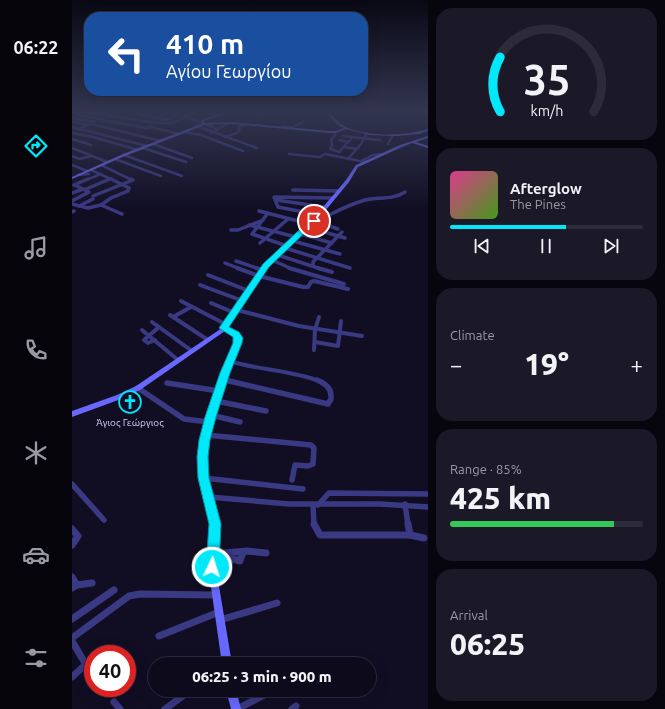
<!DOCTYPE html>
<meta charset="utf-8">
<style>
body{margin:0;font-family:Ubuntu,sans-serif;background:#1b1828;color:#f1f3f6;height:100vh;display:flex;flex-direction:column;font-size:15px;white-space:nowrap}
*{box-sizing:border-box;margin:0}
p{font-size:13px;color:#9a9aa3}
.icon{flex:none;width:22px;height:22px;fill:none;stroke:currentColor;stroke-width:2;stroke-linecap:round;stroke-linejoin:round}
.map{position:relative;flex:1;overflow:hidden}
.side{display:flex;flex-direction:column;gap:8px;padding:8px;background:#07060f;width:237px}
.side>*{flex:none}
.hud{position:absolute;left:12px;top:12px;width:284px;height:84px;border-radius:16px;box-shadow:0 4px 16px #0002,0 0 0 1px #2d2b3a;background:#1a4fa0;color:#fff;overflow:hidden}
.speed{position:absolute;left:12px;top:645px;display:flex;gap:8px;font-size:20px;font-weight:700;text-align:center}
.speed>*{display:grid;place-content:center;width:52px;height:52px;border-radius:50%;background:#0d0a1b;box-shadow:0 4px 16px #0002,0 0 0 1px #2d2b3a;line-height:1}
.speed .limit{border:6px solid #d22;background:#fff;color:#111}
.pin{position:absolute;display:grid;place-items:center;width:34px;height:34px;color:#fff;margin:-17px;border:2px solid #fff;border-radius:50%;box-shadow:0 1px 4px #0007}
.me{position:absolute;width:44px;margin:-22px;rotate:4deg;stroke-linejoin:round;filter:drop-shadow(0 0 3px #0008)}
.turn{display:flex;align-items:center;gap:14px;height:84px;padding:0 16px;font-size:18px}
.turn .icon{width:52px;height:52px;stroke-width:2.5}
.turn b{display:block;font-size:28px;line-height:34px}
.big{font-size:30px;font-weight:800;line-height:1.1}
.side .card{flex:1;display:flex;flex-direction:column;justify-content:center;gap:6px;min-width:0;padding:0 14px;border-radius:16px;background:#1b1828}
.side .dial{align-items:center;gap:0}
.dial svg{height:104px;overflow:visible;fill:none;stroke:#2d2b3a;stroke-width:7;stroke-linecap:round;text-anchor:middle}
.dial text{fill:#f1f3f6;stroke:none}
.song{display:flex;align-items:center;gap:12px}
.cover{width:48px;height:48px;border-radius:6px;background:linear-gradient(135deg,hsl(330 70% 55%),hsl(100 70% 35%))}
.played{height:4px;border-radius:2px;background:linear-gradient(90deg,#01e8fb 60%,#2d2b3a 60%)}
.keys{display:flex;justify-content:space-around;direction:ltr}
.heat{display:flex;justify-content:space-between;align-items:center;font-size:22px;direction:ltr}
.charge{height:6px;border-radius:3px;background:linear-gradient(90deg,#34c759 85%,#2d2b3a 0)}
.trip{position:absolute;left:76px;top:657px;width:228px;height:40px;border-radius:20px;background:#0d0a1b;box-shadow:0 4px 16px #0002,0 0 0 1px #2d2b3a;font-weight:800;line-height:40px;text-align:center}
main{display:flex;flex:1;min-height:0}
.tabs{display:flex;flex-direction:column;width:72px;justify-content:space-around;align-items:center;background:#05040b;color:#9a9aa3}
.tabs .icon{width:28px;height:28px}
.tabs .on{color:#01e8fb}
.tabs b{font-size:18px;color:#f1f3f6}
.map>svg:first-child{display:block}
</style>
<main>
<nav class="tabs">
<b>06:22</b>
<svg class="icon on" aria-label="directions" viewBox="0 0 24 24"><path d="M12 3l9 9-9 9-9-9zM9 14v-3h6M13 9l2 2-2 2"/></svg>
<svg class="icon" aria-label="music" viewBox="0 0 24 24"><path d="M9 18V5l10-2v13"/><circle cx="6" cy="18" r="3"/><circle cx="16" cy="16" r="3"/></svg>
<svg class="icon" aria-label="phone" viewBox="0 0 24 24"><path d="M5 4h4l2 5-3 2q2 4 5 5l2-3 5 2v4C11 20 4 13 5 4z"/></svg>
<svg class="icon" aria-label="climate" viewBox="0 0 24 24"><path d="M12 3v18M4 7l16 10M4 17L20 7"/></svg>
<svg class="icon" aria-label="car" viewBox="0 0 24 24"><path d="M5 17H2v-5l4-1 3-4h7l3 4 3 1v5h-3M9 17h6M6 11h13"/><circle cx="7" cy="17" r="2"/><circle cx="17" cy="17" r="2"/></svg>
<svg class="icon" aria-label="filters" viewBox="0 0 24 24"><path d="M4 7h16M4 17h16"/><circle cx="9" cy="7" r="2"/><circle cx="15" cy="17" r="2"/></svg>
</nav>
<div class="map">
<svg width="356" height="709" viewBox="0 0 356 709">
<rect width="100%" height="100%" fill="#110e24"/>
<g fill="none" stroke-linecap="round" stroke-linejoin="round">
<!-- street-far4 -->
<g stroke="#3a3983" stroke-width="2.5">
<path d="M2 111 9 113"/>
<path d="M23 111 33 112"/>
<path d="M97 111 107 114"/>
<path d="M127 111 145 115"/>
<path d="M173 111 187 115"/>
<path d="M184 111 187 112"/>
<path d="M12 112 84 123H101L113 117"/>
<path d="M65 114 94 120 107 114"/>
<path d="M65 114 73 111"/>
<path d="M194 114 202 111"/>
<path d="M5 115 28 119"/>
<path d="M39 115 48 111"/>
<path d="M114 116 113 117 130 122"/>
<path d="M115 116 125 111"/>
<path d="M0 118 23 122"/>
<path d="M84 118 98 111"/>
<path d="M26 119 74 128 80 127 107 134"/>
<path d="M0 122 16 125"/>
<path d="M20 124 89 141"/>
<path d="M133 124 145 129"/>
<path d="M125 126 185 148"/>
<path d="M0 127 75 146"/>
<path d="M210 128 211 126 220 127"/>
<path d="M219 128 232 121"/>
<path d="M7 129 22 122"/>
<path d="M113 132 129 135 171 151"/>
<path d="M263 132V135L259 140 260 145 258 149 268 152"/>
<path d="M0 133 21 137 66 150"/>
<path d="M139 133 157 123"/>
<path d="M270 136 308 140"/>
<path d="M153 137 165 133 168 129 166 127 172 125"/>
<path d="M0 139 19 145"/>
<path d="M267 140 276 142"/>
<path d="M81 144 120 158"/>
<path d="M316 144 321 135"/>
<path d="M272 147 284 149"/>
<path d="M0 148 35 162"/>
<path d="M71 148 114 162"/>
<path d="M267 152 279 139"/>
<path d="M217 154 248 157 253 154 293 162"/>
<path d="M52 155 110 176"/>
<path d="M0 156 8 159 19 156"/>
<path d="M43 159 89 176"/>
<path d="M276 159 289 144 295 133"/>
<path d="M289 161 301 155 311 154"/>
<path d="M0 165 15 171"/>
<path d="M29 165 60 180"/>
<path d="M19 170 41 180"/>
<path d="M6 175 17 174"/>
<path d="M14 180 29 174"/>
<path d="M36 180 39 179"/>
</g>
<!-- street-far3 -->
<g stroke="#3a3983" stroke-width="3.5">
<path d="M2 185 16 179"/>
<path d="M14 189 38 179"/>
<path d="M221 190 267 191"/>
<path d="M0 193 11 189"/>
<path d="M21 196 61 180 59 179"/>
<path d="M204 200 252 207"/>
<path d="M0 201 17 192 3 185"/>
<path d="M0 204 16 208 29 205 50 214"/>
<path d="M29 205 39 198 56 191 57 188 39 179"/>
<path d="M7 206 21 199"/>
<path d="M187 211 238 224"/>
<path d="M0 212 2 211"/>
<path d="M196 213 180 234 215 246"/>
<path d="M247 215 206 207 202 197 260 198"/>
<path d="M243 221 266 229"/>
<path d="M244 222C260 213 276 205 293 200 307 197 321 200 333 192"/>
<path d="M177 225 224 237"/>
<path d="M235 227 273 238"/>
<path d="M159 230H166L191 220"/>
<path d="M228 234 260 243"/>
<path d="M221 241 268 254"/>
<path d="M188 243 216 219"/>
<path d="M213 248 278 268"/>
<path d="M206 255 249 269"/>
<path d="M200 260 220 269"/>
<path d="M164 261 187 269"/>
<path d="M153 263 168 269"/>
<path d="M241 266V262L270 232"/>
</g>
<!-- street-far2 -->
<g stroke="#3a3983" stroke-width="4">
<path d="M165 268 187 276 231 287H236L239 282 242 281 276 289"/>
<path d="M184 268 191 270"/>
<path d="M217 268 272 284"/>
<path d="M246 268 260 272"/>
<path d="M136 275 177 291"/>
<path d="M128 285 171 301"/>
<path d="M109 301 155 325"/>
<path d="M139 303 163 313"/>
<path d="M165 310 227 326 290 336"/>
<path d="M98 315 136 340"/>
<path d="M101 317 119 307"/>
<path d="M80 322 120 351"/>
<path d="M70 330 106 360"/>
<path d="M83 340 76 343 72 340 87 327"/>
<path d="M243 342 266 346 269 321"/>
<path d="M242 350 243 330 247 317"/>
<path d="M157 361C186 370 219 370 247 381"/>
<path d="M151 380 157 381"/>
</g>
<!-- street-far1 -->
<g stroke="#3a3983" stroke-width="5.5">
<path d="M153 380 256 404 259 399C260 388 254 384 245 380"/>
<path d="M95 383 147 391"/>
<path d="M66 388 112 419 137 422"/>
<path d="M144 401 194 411"/>
<path d="M139 415 168 422"/>
<path d="M134 435 239 445 242 448 241 464 236 466 223 465 220 480"/>
<path d="M132 478 231 489"/>
<path d="M0 484 32 520"/>
<path d="M137 497 217 504H308L356 507"/>
<path d="M333 504 336 525"/>
<path d="M241 505 242 525"/>
<path d="M246 505 257 493 356 494"/>
</g>
<!-- street -->
<g stroke="#3a3983" stroke-width="7">
<path d="M242 524 248 535H338L352 538"/>
<path d="M336 524 338 535"/>
<path d="M0 529 6 536 0 545"/>
<path d="M141 554 175 551 194 553"/>
<path d="M149 554 156 558 168 561 171 552"/>
<path d="M0 577 5 585 0 588"/>
<path d="M5 585 20 583"/>
<path d="M0 619 42 590"/>
<path d="M148 620 205 603"/>
<path d="M87 636 147 612"/>
<path d="M0 638 57 596 68 594 144 595"/>
<path d="M0 641 13 663 12 666 0 677"/>
<path d="M42 702 48 709"/>
<path d="M93 709 119 690"/>
<path d="M165 709 202 690"/>
<path d="M220 709 224 706"/>
</g>
<!-- secondary -->
<g fill="#6968fe" fill-rule="evenodd">
<path d="M157 111H161L132 121V123L160 122 257 131H264L272 128C262 124 260 116 251 111 259 110 261 116 265 121 268 124 272 126 276 128 299 137 333 136 356 129V131L347 134 324 136 298 135 274 129 265 133H257L160 124 133 125 53 156 0 179V177L51 154 129 124V120Z"/>
<path d="M356 136V138L344 142 356 146V148L340 143 330 147 286 167 277 182 244 222 193 271 156 328 166 334 168 337 169 343 150 389 140 424 135 457V472L137 485 146 518 147 530 145 562 146 580 160 664H150L138 580 136 562 139 530 138 518 128 479 127 457 129 441 138 406 150 372 163 343 162 337 153 331 68 390 49 399 0 417V411L45 395 64 386 147 330 153 324 189 269 240 220 274 180 284 165 328 145Z"/>
<path d="M154 690H164L169 709H159Z"/>
</g>
</g>
<!-- sky -->
<linearGradient id="sky" x2="0" y2="1"><stop stop-color="#090814"/><stop offset="0.53" stop-color="#323650"/><stop offset="1" stop-color="#323650" stop-opacity="0"/></linearGradient>
<rect width="356" height="210" fill="url(#sky)"/>
<!-- route -->
<path fill="#01e8fb" stroke="#0197a3" d="M239 219 245 221 197 267 157 327 167 332 171 338 170 343 158 373 144 417 138 440 136 457 137 478 149 524 147 567 145 571 140 573 136 571 134 567 137 524 126 478 125 457 127 440 133 417 148 373 161 343V337L147 328 191 264Z"/>
<!-- icons -->
<defs>
<g id="church-ring" transform="scale(1.15)"><circle r="9.5" fill="#110e24" stroke="#01e8fb" stroke-width="1.5"/><path d="M-1.2-6h2.4v3.5h3.3v2.4h-3.3V6h-2.4V-.1h-3.3v-2.4h3.3Z" fill="#01e8fb"/></g>
</defs>
<g fill-rule="evenodd">
<use href="#church-ring" x="58" y="402"/>
</g>
<g text-anchor="middle" dominant-baseline="central" stroke-width="4" stroke-linejoin="round" paint-order="stroke">
<!-- poi labels -->
<g font-size="10" fill="#d5d1ff" stroke="#110e24">
<text x="58" y="422">Άγιος Γεώργιος</text>
</g>
</g>
</svg>
<div class="speed"><div class="limit">40</div></div>
<div class="pin" style="left:242px;top:221px;background:#d93025"><svg class="icon" aria-label="arrive" viewBox="0 0 24 24"><path d="M6 21V4h12l-3 4 3 4H6"/></svg></div>
<svg class="me" style="left:140px;top:567px" viewBox="-20 -20 40 40"><circle r="17" fill="#01e8fb" stroke="#fff" stroke-width="3"/><path d="M0-11L8 9 0 5-8 9z" fill="#fff"/></svg>
<div class="trip">06:25 · 3 min · 900 m</div>
<div class="hud">
<div class="turn"><svg class="icon" aria-label="left" viewBox="0 0 24 24"><path d="M17 20v-9H6M10 6l-5 5 5 5"/></svg><div><b>410 m</b>Αγίου Γεωργίου</div></div>
</div>
</div>
<section class="side">
<div class="card dial"><svg viewBox="0 0 100 80">
<path d="M14 69A42 42 0 1 1 86 69"/>
<path d="M14 69A42 42 0 0 1 14 27" stroke="#01e8fb"/>
<text x="50" y="56" font-size="32" font-weight="700">35</text>
<text x="50" y="72" font-size="11">km/h</text>
</svg></div>
<div class="card">
<div class="song"><i class="cover"></i><div><b>Afterglow</b><p>The Pines</p></div></div>
<div class="played"></div>
<div class="keys"><svg class="icon" aria-label="previous" viewBox="0 0 24 24"><path d="M18 5L8 12l10 7zM5 5v14"/></svg><svg class="icon" aria-label="pause" viewBox="0 0 24 24"><path d="M8 5v14M16 5v14"/></svg><svg class="icon" aria-label="next" viewBox="0 0 24 24"><path d="M6 5l10 7-10 7zM19 5v14"/></svg></div>
</div>
<div class="card"><p>Climate</p>
<div class="heat"><a>−</a><b class="big">19°</b><a>+</a></div>
</div>
<div class="card"><p>Range · 85%</p><b class="big">425 km</b><div class="charge"></div></div>
<div class="card"><p>Arrival</p><b class="big">06:25</b></div>
</section>
</main>
